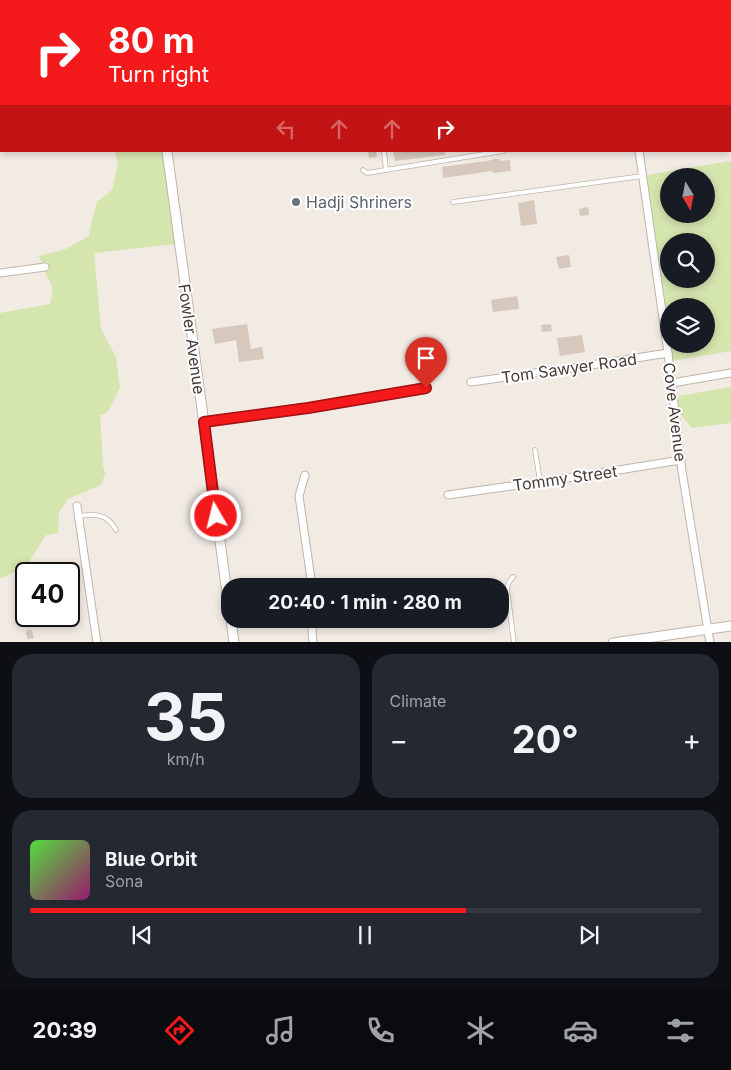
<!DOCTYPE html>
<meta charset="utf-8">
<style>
body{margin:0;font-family:Inter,sans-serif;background:#242831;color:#f1f3f6;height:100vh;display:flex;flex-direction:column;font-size:19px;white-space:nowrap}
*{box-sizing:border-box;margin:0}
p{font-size:16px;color:#9ea1a6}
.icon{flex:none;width:28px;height:28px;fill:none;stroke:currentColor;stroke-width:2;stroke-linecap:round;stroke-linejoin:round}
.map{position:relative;height:642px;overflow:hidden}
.side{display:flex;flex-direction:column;gap:12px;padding:12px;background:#0d0f14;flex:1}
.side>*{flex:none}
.hud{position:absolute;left:0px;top:0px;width:731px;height:152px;box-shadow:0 2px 8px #0003;background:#f4191b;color:#fff;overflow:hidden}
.needle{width:32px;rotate:170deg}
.tools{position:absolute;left:660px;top:168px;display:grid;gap:10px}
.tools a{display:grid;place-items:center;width:55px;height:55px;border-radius:50%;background:#171b24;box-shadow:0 2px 8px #0003;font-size:25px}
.speed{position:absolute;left:15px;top:562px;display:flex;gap:10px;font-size:25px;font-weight:700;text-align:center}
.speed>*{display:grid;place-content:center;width:65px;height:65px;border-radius:50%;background:#171b24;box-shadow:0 2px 8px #0003;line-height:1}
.speed .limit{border:2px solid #111;border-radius:8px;background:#fff;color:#111}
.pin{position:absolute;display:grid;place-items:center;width:42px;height:42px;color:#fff;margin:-51px -21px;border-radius:50% 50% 50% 0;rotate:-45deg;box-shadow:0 0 5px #0007}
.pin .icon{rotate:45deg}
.me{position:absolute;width:55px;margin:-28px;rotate:352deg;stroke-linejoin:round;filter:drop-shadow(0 0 4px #0008)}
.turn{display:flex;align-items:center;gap:18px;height:105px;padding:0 25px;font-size:22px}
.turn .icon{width:65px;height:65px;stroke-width:2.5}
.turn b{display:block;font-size:35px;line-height:42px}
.lanes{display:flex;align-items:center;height:48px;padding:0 25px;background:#0003;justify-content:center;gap:25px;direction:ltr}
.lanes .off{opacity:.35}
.big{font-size:38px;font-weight:700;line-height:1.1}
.side .tile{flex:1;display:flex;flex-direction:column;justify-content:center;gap:8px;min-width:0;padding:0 18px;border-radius:20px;background:#242831}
.side .dial{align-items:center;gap:0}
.dial b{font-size:65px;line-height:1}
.song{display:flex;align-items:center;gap:15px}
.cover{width:60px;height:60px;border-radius:8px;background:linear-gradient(135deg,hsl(110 70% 55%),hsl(320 70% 35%))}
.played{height:5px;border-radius:2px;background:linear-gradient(90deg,#f4191b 65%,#363941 65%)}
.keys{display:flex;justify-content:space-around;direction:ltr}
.heat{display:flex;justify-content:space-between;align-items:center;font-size:28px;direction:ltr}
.side .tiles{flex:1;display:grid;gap:12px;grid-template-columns:1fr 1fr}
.tile:last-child{grid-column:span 2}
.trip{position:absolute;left:221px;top:578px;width:288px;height:50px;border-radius:20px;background:#171b24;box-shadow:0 2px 8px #0003;font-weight:700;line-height:50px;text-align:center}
.menu{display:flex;height:80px;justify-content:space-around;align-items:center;background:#090b0e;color:#9ea1a6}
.menu .icon{width:35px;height:35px}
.menu .current{color:#f4191b}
.menu b{font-size:22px;color:#f1f3f6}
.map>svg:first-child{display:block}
</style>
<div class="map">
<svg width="731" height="643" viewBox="0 0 731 643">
<rect width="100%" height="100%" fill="#f2ebe4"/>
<!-- green -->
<g fill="#d5e5ae" fill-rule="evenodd">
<path d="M115 151H163L176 244 94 253 101 329 116 357 120 388 107 413 100 415 103 465 105 474 101 485 68 499 59 512 58 533 46 535 27 565 2 578H0V313L50 304C52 297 53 290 51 283 49 279 46 276 45 271H49L48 262 42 263 39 256 66 249 89 236 92 220 97 202 112 190 118 163Z"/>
<path d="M731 161V351L673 361 670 344H706V306H669V332L646 175ZM669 176H706V214H669ZM669 241H706V279H669Z"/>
<path d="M731 387V423L692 428 679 413 677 396Z"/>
</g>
<!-- building -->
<g fill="#d6c8bd">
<path d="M368 151H376L377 157 369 158Z"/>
<path d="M393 151H444L445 155 395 161Z"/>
<path d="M493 159H499L500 161 510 160 511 171 493 173 492 171 443 178 442 167 493 160Z"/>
<path d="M534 200 537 224 521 226 518 203Z"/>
<path d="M588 207 589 215 580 216 579 209Z"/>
<path d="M569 255 571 267 559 269 556 257Z"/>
<path d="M517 296 519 309 493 312 491 300Z"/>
<path d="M247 324 251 349 262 347 264 359 239 362 236 340 215 344 212 329Z"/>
<path d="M551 324 552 331 542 332 541 325Z"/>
<path d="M582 335 585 352 560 356 557 338Z"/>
<path d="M32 630 34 638 27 639 26 631Z"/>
</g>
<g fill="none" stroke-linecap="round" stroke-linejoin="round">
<!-- service casing -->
<g stroke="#c0b4aa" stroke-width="5.5">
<g id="service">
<path d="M384 151 386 170"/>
<path d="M363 170 367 173 503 151"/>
<path d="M453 202 642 176"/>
<path d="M535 450 540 481"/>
<path d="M78 516C95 514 107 513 116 530"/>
<path d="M513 577 509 582 507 589 514 643"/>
</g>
</g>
<!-- minor casing -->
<g stroke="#c0b4aa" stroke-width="9">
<g id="minor">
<path d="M615 0 616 1"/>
<path d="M730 97H731"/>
<path d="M0 144H1"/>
<path d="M639 151 668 353 682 471 710 643"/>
<path d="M0 273 45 267"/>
<path d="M471 382 578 367 668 353"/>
<path d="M672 383 731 373"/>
<path d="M204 422 308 408 426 388"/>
<path d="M305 475 299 496 312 586"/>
<path d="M448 495 581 476 681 460"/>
<path d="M77 506 97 643"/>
<path d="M313 619 312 630 313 643"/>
</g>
</g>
<!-- tertiary casing -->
<g stroke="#c0b4aa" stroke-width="11">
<g id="tertiary">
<path d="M146 0V1"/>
<path d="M167 151 230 615"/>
<path d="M231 619 234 643"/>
<path d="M613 643 731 626"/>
</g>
</g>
<!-- service -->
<use href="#service" stroke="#fff" stroke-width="4"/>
<!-- minor -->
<use href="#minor" stroke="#fff" stroke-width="7"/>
<!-- tertiary -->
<use href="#tertiary" stroke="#fff" stroke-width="9"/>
</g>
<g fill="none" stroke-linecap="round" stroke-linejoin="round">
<!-- route casing -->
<g stroke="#9f1012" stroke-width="12">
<path id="route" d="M216 516 204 422 308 408 426 388"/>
</g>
<!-- route -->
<use href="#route" stroke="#f4191b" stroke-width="9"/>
</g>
<!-- markers -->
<circle fill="#6b7280" stroke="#fff" stroke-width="2" cx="296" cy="202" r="5"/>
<g text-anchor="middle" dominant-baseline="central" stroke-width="4" stroke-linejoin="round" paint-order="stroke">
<!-- worship labels -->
<g font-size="16" fill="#5b616d" stroke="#fff" text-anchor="start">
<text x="306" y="202">Hadji Shriners</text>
</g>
<!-- street labels -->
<g font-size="16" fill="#433b34" stroke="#fff">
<text transform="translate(192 339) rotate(82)">Fowler Avenue</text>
<text transform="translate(569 368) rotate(-8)">Tom Sawyer Road</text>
<text transform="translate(675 412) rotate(83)">Cove Avenue</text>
<text transform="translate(565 478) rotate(-8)">Tommy Street</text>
</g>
</g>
</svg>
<div class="tools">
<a><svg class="needle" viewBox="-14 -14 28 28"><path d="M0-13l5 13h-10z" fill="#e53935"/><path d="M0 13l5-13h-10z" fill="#9ea1a6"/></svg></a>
<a><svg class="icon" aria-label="search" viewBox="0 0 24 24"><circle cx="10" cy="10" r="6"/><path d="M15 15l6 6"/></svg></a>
<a><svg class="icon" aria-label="layers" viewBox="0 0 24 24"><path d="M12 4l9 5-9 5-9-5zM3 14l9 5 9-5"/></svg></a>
</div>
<div class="speed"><div class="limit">40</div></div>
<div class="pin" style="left:426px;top:388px;background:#d93025"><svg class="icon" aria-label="arrive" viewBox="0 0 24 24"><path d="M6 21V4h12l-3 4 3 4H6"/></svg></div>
<svg class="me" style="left:216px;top:516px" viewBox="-20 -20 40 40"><circle r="17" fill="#f4191b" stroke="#fff" stroke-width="3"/><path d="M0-11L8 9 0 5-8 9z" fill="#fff"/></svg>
<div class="trip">20:40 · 1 min · 280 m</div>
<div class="hud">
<div class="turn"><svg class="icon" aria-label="right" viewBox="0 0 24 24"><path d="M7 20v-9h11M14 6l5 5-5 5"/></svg><div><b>80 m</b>Turn right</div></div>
<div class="lanes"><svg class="icon off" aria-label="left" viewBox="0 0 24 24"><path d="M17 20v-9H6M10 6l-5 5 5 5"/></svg><svg class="icon off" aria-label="ahead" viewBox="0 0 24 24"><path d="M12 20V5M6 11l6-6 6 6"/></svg><svg class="icon off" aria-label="ahead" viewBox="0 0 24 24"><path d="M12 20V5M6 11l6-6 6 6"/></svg><svg class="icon" aria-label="right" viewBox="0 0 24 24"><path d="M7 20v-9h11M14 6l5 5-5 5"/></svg></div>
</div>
</div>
<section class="side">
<div class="tiles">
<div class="tile dial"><b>35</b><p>km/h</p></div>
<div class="tile"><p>Climate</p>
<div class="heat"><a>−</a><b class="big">20°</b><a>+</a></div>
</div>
<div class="tile">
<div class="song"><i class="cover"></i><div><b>Blue Orbit</b><p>Sona</p></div></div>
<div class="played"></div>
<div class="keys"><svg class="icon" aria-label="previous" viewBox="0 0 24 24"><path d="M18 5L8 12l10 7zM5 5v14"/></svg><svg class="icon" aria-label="pause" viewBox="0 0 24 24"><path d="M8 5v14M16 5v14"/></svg><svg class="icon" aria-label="next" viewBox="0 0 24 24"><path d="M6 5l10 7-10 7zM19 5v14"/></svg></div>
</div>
</div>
</section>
<nav class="menu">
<b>20:39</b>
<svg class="icon current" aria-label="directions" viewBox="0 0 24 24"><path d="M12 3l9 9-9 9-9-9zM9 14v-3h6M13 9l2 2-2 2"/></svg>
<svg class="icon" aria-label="music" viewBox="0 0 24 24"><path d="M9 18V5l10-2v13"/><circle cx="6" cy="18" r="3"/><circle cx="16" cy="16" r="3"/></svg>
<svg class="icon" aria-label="phone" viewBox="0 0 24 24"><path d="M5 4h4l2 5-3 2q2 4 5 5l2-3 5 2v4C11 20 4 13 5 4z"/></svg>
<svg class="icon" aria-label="climate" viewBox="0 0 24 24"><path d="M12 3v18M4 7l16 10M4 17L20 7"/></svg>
<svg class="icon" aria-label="car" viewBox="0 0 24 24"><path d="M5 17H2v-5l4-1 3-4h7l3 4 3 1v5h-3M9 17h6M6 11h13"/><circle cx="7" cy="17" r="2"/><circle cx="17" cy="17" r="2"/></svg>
<svg class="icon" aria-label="filters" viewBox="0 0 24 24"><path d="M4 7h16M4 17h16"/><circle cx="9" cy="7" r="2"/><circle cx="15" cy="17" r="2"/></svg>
</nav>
